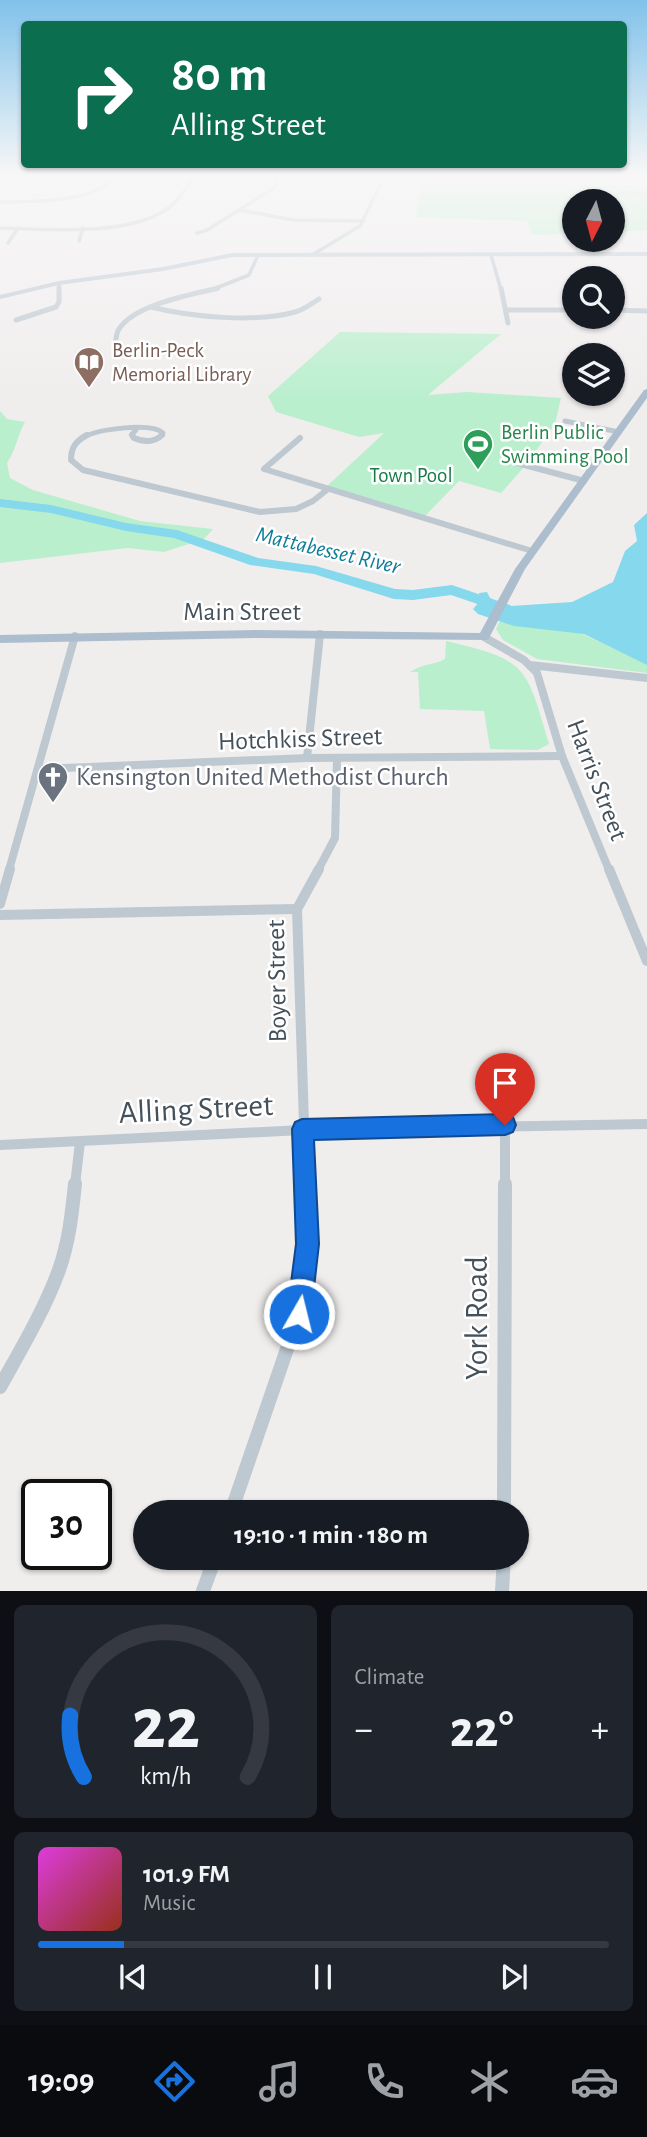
<!DOCTYPE html>
<meta charset="utf-8">
<style>
body{margin:0;font-family:"Alegreya Sans",sans-serif;background:#20242c;color:#f1f3f6;height:100vh;display:flex;flex-direction:column;font-size:26px;white-space:nowrap}
*{box-sizing:border-box;margin:0}
p{font-size:23px;color:#9ea1a6}
.icon{flex:none;width:38px;height:38px;fill:none;stroke:currentColor;stroke-width:2;stroke-linecap:round;stroke-linejoin:round}
.map{position:relative;height:1591px;overflow:hidden}
.details{display:flex;flex-direction:column;gap:14px;padding:14px;background:#0d0f14;flex:1}
.details>*{flex:none}
.guide{position:absolute;left:21px;top:21px;width:606px;height:147px;border-radius:7px;box-shadow:0 2px 5px #0004;background:#0b6e4f;color:#fff;overflow:hidden}
.needle{width:46px;rotate:186deg}
.fabs{position:absolute;left:562px;top:189px;display:grid;gap:14px}
.fabs a{display:grid;place-items:center;width:63px;height:63px;border-radius:50%;background:#171b24;box-shadow:0 2px 5px #0004;font-size:35px}
.speed{position:absolute;left:21px;top:1479px;display:flex;gap:14px;font-size:35px;font-weight:700;text-align:center}
.speed>*{display:grid;place-content:center;width:91px;height:91px;border-radius:50%;background:#171b24;box-shadow:0 2px 5px #0004;line-height:1}
.speed .limit{border:4px solid #111;border-radius:10px;background:#fff;color:#111}
.pin{position:absolute;display:grid;place-items:center;width:60px;height:60px;color:#fff;margin:-72px -30px;border-radius:50% 50% 50% 0;rotate:-45deg;box-shadow:0 0 7px #0007}
.pin .icon{rotate:45deg}
.me{position:absolute;width:77px;margin:-38px;rotate:8deg;stroke-linejoin:round;filter:drop-shadow(0 0 5px #0008)}
.turn{display:flex;align-items:center;gap:24px;height:147px;padding:0 35px;font-size:32px}
.turn .icon{width:91px;height:91px;stroke-width:2.5}
.turn b{display:block;font-size:49px;line-height:60px}
.big{font-size:52px;font-weight:700;line-height:1.1}
.details .tile{flex:1;display:flex;flex-direction:column;justify-content:center;gap:10px;min-width:0;padding:0 24px;border-radius:10px;background:#20242c}
.details .dial{align-items:center;gap:0}
.dial svg{height:182px;overflow:visible;fill:none;stroke:#363941;stroke-width:7;stroke-linecap:round;text-anchor:middle}
.dial text{fill:#f1f3f6;stroke:none}
.song{display:flex;align-items:center;gap:21px}
.cover{width:84px;height:84px;border-radius:10px;background:linear-gradient(135deg,hsl(300 70% 55%),hsl(10 70% 35%))}
.played{height:7px;border-radius:4px;background:linear-gradient(90deg,#1771df 15%,#363941 15%)}
.keys{display:flex;justify-content:space-around;direction:ltr}
.heat{display:flex;justify-content:space-between;align-items:center;font-size:38px;direction:ltr}
.details .tiles{flex:1;display:grid;gap:14px;grid-template-columns:1fr 1fr}
.tile:last-child{grid-column:span 2}
.trip{position:absolute;left:133px;top:1500px;width:396px;height:70px;border-radius:35px;background:#171b24;box-shadow:0 2px 5px #0004;font-weight:700;line-height:70px;text-align:center}
.tabs{display:flex;height:112px;justify-content:space-around;align-items:center;background:#090b0e;color:#9ea1a6}
.tabs .icon{width:49px;height:49px}
.tabs .on{color:#1771df}
.tabs b{font-size:32px;color:#f1f3f6}
.map>svg:first-child{display:block}
</style>
<div class="map">
<svg width="647" height="1591" viewBox="0 0 647 1591">
<rect width="100%" height="100%" fill="#f0eded"/>
<!-- green -->
<g fill="#baefce">
<path d="M46 175H93L103 178 85 179 72 186 30 188 13 184 20 178Z"/>
<path d="M422 179H637L647 189V230L613 232 612 201H574V233L532 235 527 221 416 217Z"/>
<path d="M340 332 501 334 428 395 467 392 561 398 555 424 525 466 501 493 459 481 425 516 326 487 384 433 359 437 276 412 268 396Z"/>
<path d="M0 411 7 419 25 422C17 436 16 450 7 463L10 478 33 490 140 521 213 529 204 539 164 552 128 548 0 563Z"/>
<path d="M500 621 576 631 647 664V673L537 659 503 640 496 629Z"/>
<path d="M446 641C528 660 526 666 549 744L538 750 490 749 484 711 420 709 418 672H410C423 663 432 666 445 659Z"/>
</g>
<!-- water -->
<path fill="#86d8ec" d="M647 513V665L584 634 514 626 478 614 473 609 480 601 479 593 487 592 491 600 511 606 572 602 613 582 625 551 637 541 634 525Z"/>
<g fill="none" stroke-linecap="round" stroke-linejoin="round">
<!-- river -->
<path fill="#86d8ec" fill-rule="evenodd" d="M0 499 51 505 126 523 177 530 258 558 316 566 395 589 413 590 452 585 510 605 512 608 504 613 451 595 413 600 394 599 314 574 250 565 174 538 126 531 51 513 0 507Z"/>
<!-- street-far5 -->
<g stroke="#bdc8d0" stroke-width="3.5">
<path d="M616 194 630 192 647 195"/>
<path d="M0 202C44 201 86 204 121 175"/>
<path d="M240 210 293 220 364 221"/>
<path d="M0 228C49 229 125 237 167 209 179 201 187 187 195 175"/>
<path d="M197 233 207 230 271 190 276 186 274 175"/>
<path d="M79 241 83 228"/>
<path d="M8 243 18 228"/>
<path d="M312 255 360 226 381 183"/>
<path d="M491 255 501 290"/>
<path d="M59 283V290"/>
<path d="M211 290 249 275 258 255"/>
</g>
<!-- street-far4 -->
<g stroke="#bdc8d0" stroke-width="5">
<path d="M501 288 508 323"/>
<path d="M151 307C191 317 255 323 295 312 303 310 311 304 319 299"/>
<path d="M507 310H574"/>
<path d="M612 310 647 311"/>
<path d="M16 320 56 307 59 302V288"/>
<path d="M115 345C116 340 116 333 119 329 135 304 191 295 218 288"/>
<path d="M565 421 619 432"/>
<path d="M84 437C99 429 151 422 163 433L160 437"/>
<path d="M133 437 132 434 136 430"/>
</g>
<!-- street-far3 -->
<g stroke="#bdc8d0" stroke-width="6">
<path d="M87 435C76 441 71 447 71 460L83 470 260 512 296 509 313 501 328 489"/>
<path d="M132 435 134 438C144 442 154 443 162 435"/>
<path d="M300 438 264 469 532 551"/>
<path d="M517 463 584 481"/>
</g>
<!-- street-far2 -->
<g stroke="#bdc8d0" stroke-width="8">
<path d="M484 637 524 660 537 673 562 756 609 870"/>
<path d="M530 665 647 678"/>
<path d="M307 758 320 634"/>
<path d="M40 769 307 758 562 756"/>
<path d="M9 870 75 636"/>
<path d="M318 870 335 838 337 758"/>
</g>
<!-- street-far1 -->
<g stroke="#bdc8d0" stroke-width="10">
<path d="M609 869 647 961"/>
<path d="M0 904 10 869"/>
<path d="M0 915 297 909"/>
<path d="M0 1145 302 1130 647 1124"/>
<path d="M75 1185 80 1142"/>
<path d="M306 1185 297 909 319 869"/>
<path d="M505 1185V1125"/>
</g>
<!-- street -->
<g stroke="#bdc8d0" stroke-width="14">
<path d="M0 1387C21 1349 44 1311 59 1270 69 1242 72 1213 75 1184"/>
<path d="M231 1512 299 1314 308 1244 306 1184"/>
<path d="M504 1512 505 1184"/>
<path d="M203 1591 215 1558"/>
<path d="M502 1591 504 1558"/>
</g>
<!-- secondary -->
<path fill="#bdc9d4" fill-rule="evenodd" d="M647 252V256L232 257 163 271 59 285 0 299V295L59 281 163 267 232 253Z"/>
<!-- primary -->
<path fill="#acbdcd" fill-rule="evenodd" d="M647 389V398L525 569 488 640 257 638 0 643V635L257 630 480 633 515 569 644 390Z"/>
</g>
<!-- sky -->
<linearGradient id="sky" x2="0" y2="1"><stop stop-color="#81c2ea"/><stop offset="0.44" stop-color="#f8f7f7"/><stop offset="1" stop-color="#f8f7f7" stop-opacity="0"/></linearGradient>
<rect width="647" height="398" fill="url(#sky)"/>
<!-- route -->
<path fill="#1771df" stroke="#0f4991" stroke-width="2" d="M505 1114 513 1117 516 1125 513 1132 505 1135 314 1140 319 1244 311 1314 308 1323 299 1326 291 1323 287 1314 296 1244 292 1129 295 1122 302 1119Z"/>
<!-- icons -->
<defs>
<g id="library-pin" transform="scale(1.575)"><path d="M0 17L-7.5 6A9.5 9.5 0 1 1 7.5 6Z" fill="#8d6e63" stroke="#fff"/><path d="M-6-4Q-3-5.5-.7-3.5V5Q-3 3-6 4ZM6-4Q3-5.5 .7-3.5V5Q3 3 6 4Z" fill="#fff"/></g>
<g id="stadium-pin" transform="scale(1.575)"><path d="M0 17L-7.5 6A9.5 9.5 0 1 1 7.5 6Z" fill="#2e9e5b" stroke="#fff"/><path d="M0-5a6.5 5 0 1 0 0 10a6.5 5 0 1 0 0-10ZM-3.5-1.8h7v3.6h-7Z" fill="#fff"/></g>
<g id="church-pin" transform="scale(1.575)"><path d="M0 17L-7.5 6A9.5 9.5 0 1 1 7.5 6Z" fill="#6b7280" stroke="#fff"/><path d="M-1.2-6h2.4v3.5h3.3v2.4h-3.3V6h-2.4V-.1h-3.3v-2.4h3.3Z" fill="#fff"/></g>
</defs>
<g fill-rule="evenodd">
<use href="#library-pin" x="89" y="362"/>
<use href="#stadium-pin" x="478" y="444"/>
<use href="#church-pin" x="53" y="777"/>
</g>
<g text-anchor="middle" dominant-baseline="central" stroke-width="5" stroke-linejoin="round" paint-order="stroke">
<!-- far-education labels -->
<g font-size="21" fill="#785e54" stroke="#fff" text-anchor="start">
<text x="112" y="350">Berlin-Peck<tspan x="112" dy="24">Memorial Library</tspan></text>
</g>
<!-- far-leisure labels -->
<g font-size="21" fill="#27864d" stroke="#fff" text-anchor="start">
<text x="501" y="432">Berlin Public<tspan x="501" dy="24">Swimming Pool</tspan></text>
</g>
<!-- far-park labels -->
<g font-size="21" fill="#167c47" stroke="#fff">
<text x="411" y="475">Town Pool</text>
</g>
<!-- far-water labels -->
<g font-size="23" font-style="italic" fill="#0c7d99" stroke="#fff">
<text transform="translate(328 551) rotate(13)">Mattabesset River</text>
</g>
<!-- street labels -->
<g font-size="26" fill="#45515a" stroke="#fff">
<text x="242" y="612">Main Street</text>
<text transform="translate(300 739) rotate(-2)">Hotchkiss Street</text>
<text transform="translate(597 780) rotate(69)">Harris Street</text>
<text transform="translate(277 981) rotate(-91)">Boyer Street</text>
</g>
<!-- worship labels -->
<g font-size="26" fill="#5b616d" stroke="#fff" text-anchor="start">
<text x="76" y="777">Kensington United Methodist Church</text>
</g>
<!-- near-street labels -->
<g font-size="32" fill="#45515a" stroke="#fff">
<text transform="translate(196 1109) rotate(-3)">Alling Street</text>
<text transform="translate(477 1318) rotate(-90)">York Road</text>
</g>
</g>
</svg>
<div class="fabs">
<a><svg class="needle" viewBox="-14 -14 28 28"><path d="M0-13l5 13h-10z" fill="#e53935"/><path d="M0 13l5-13h-10z" fill="#9ea1a6"/></svg></a>
<a><svg class="icon" aria-label="search" viewBox="0 0 24 24"><circle cx="10" cy="10" r="6"/><path d="M15 15l6 6"/></svg></a>
<a><svg class="icon" aria-label="layers" viewBox="0 0 24 24"><path d="M12 4l9 5-9 5-9-5zM3 14l9 5 9-5"/></svg></a>
</div>
<div class="speed"><div class="limit">30</div></div>
<div class="pin" style="left:505px;top:1125px;background:#d93025"><svg class="icon" aria-label="arrive" viewBox="0 0 24 24"><path d="M6 21V4h12l-3 4 3 4H6"/></svg></div>
<svg class="me" style="left:299px;top:1314px" viewBox="-20 -20 40 40"><circle r="17" fill="#1771df" stroke="#fff" stroke-width="3"/><path d="M0-11L8 9 0 5-8 9z" fill="#fff"/></svg>
<div class="trip">19:10 · 1 min · 180 m</div>
<div class="guide">
<div class="turn"><svg class="icon" aria-label="right" viewBox="0 0 24 24"><path d="M7 20v-9h11M14 6l5 5-5 5"/></svg><div><b>80 m</b>Alling Street</div></div>
</div>
</div>
<section class="details">
<div class="tiles">
<div class="tile dial"><svg viewBox="0 0 100 80">
<path d="M14 69A42 42 0 1 1 86 69"/>
<path d="M14 69A42 42 0 0 1 8 42" stroke="#1771df"/>
<text x="50" y="56" font-size="32" font-weight="700">22</text>
<text x="50" y="72" font-size="11">km/h</text>
</svg></div>
<div class="tile"><p>Climate</p>
<div class="heat"><a>−</a><b class="big">22°</b><a>+</a></div>
</div>
<div class="tile">
<div class="song"><i class="cover"></i><div><b>101.9 FM</b><p>Music</p></div></div>
<div class="played"></div>
<div class="keys"><svg class="icon" aria-label="previous" viewBox="0 0 24 24"><path d="M18 5L8 12l10 7zM5 5v14"/></svg><svg class="icon" aria-label="pause" viewBox="0 0 24 24"><path d="M8 5v14M16 5v14"/></svg><svg class="icon" aria-label="next" viewBox="0 0 24 24"><path d="M6 5l10 7-10 7zM19 5v14"/></svg></div>
</div>
</div>
</section>
<nav class="tabs">
<b>19:09</b>
<svg class="icon on" aria-label="directions" viewBox="0 0 24 24"><path d="M12 3l9 9-9 9-9-9zM9 14v-3h6M13 9l2 2-2 2"/></svg>
<svg class="icon" aria-label="music" viewBox="0 0 24 24"><path d="M9 18V5l10-2v13"/><circle cx="6" cy="18" r="3"/><circle cx="16" cy="16" r="3"/></svg>
<svg class="icon" aria-label="phone" viewBox="0 0 24 24"><path d="M5 4h4l2 5-3 2q2 4 5 5l2-3 5 2v4C11 20 4 13 5 4z"/></svg>
<svg class="icon" aria-label="climate" viewBox="0 0 24 24"><path d="M12 3v18M4 7l16 10M4 17L20 7"/></svg>
<svg class="icon" aria-label="car" viewBox="0 0 24 24"><path d="M5 17H2v-5l4-1 3-4h7l3 4 3 1v5h-3M9 17h6M6 11h13"/><circle cx="7" cy="17" r="2"/><circle cx="17" cy="17" r="2"/></svg>
</nav>
